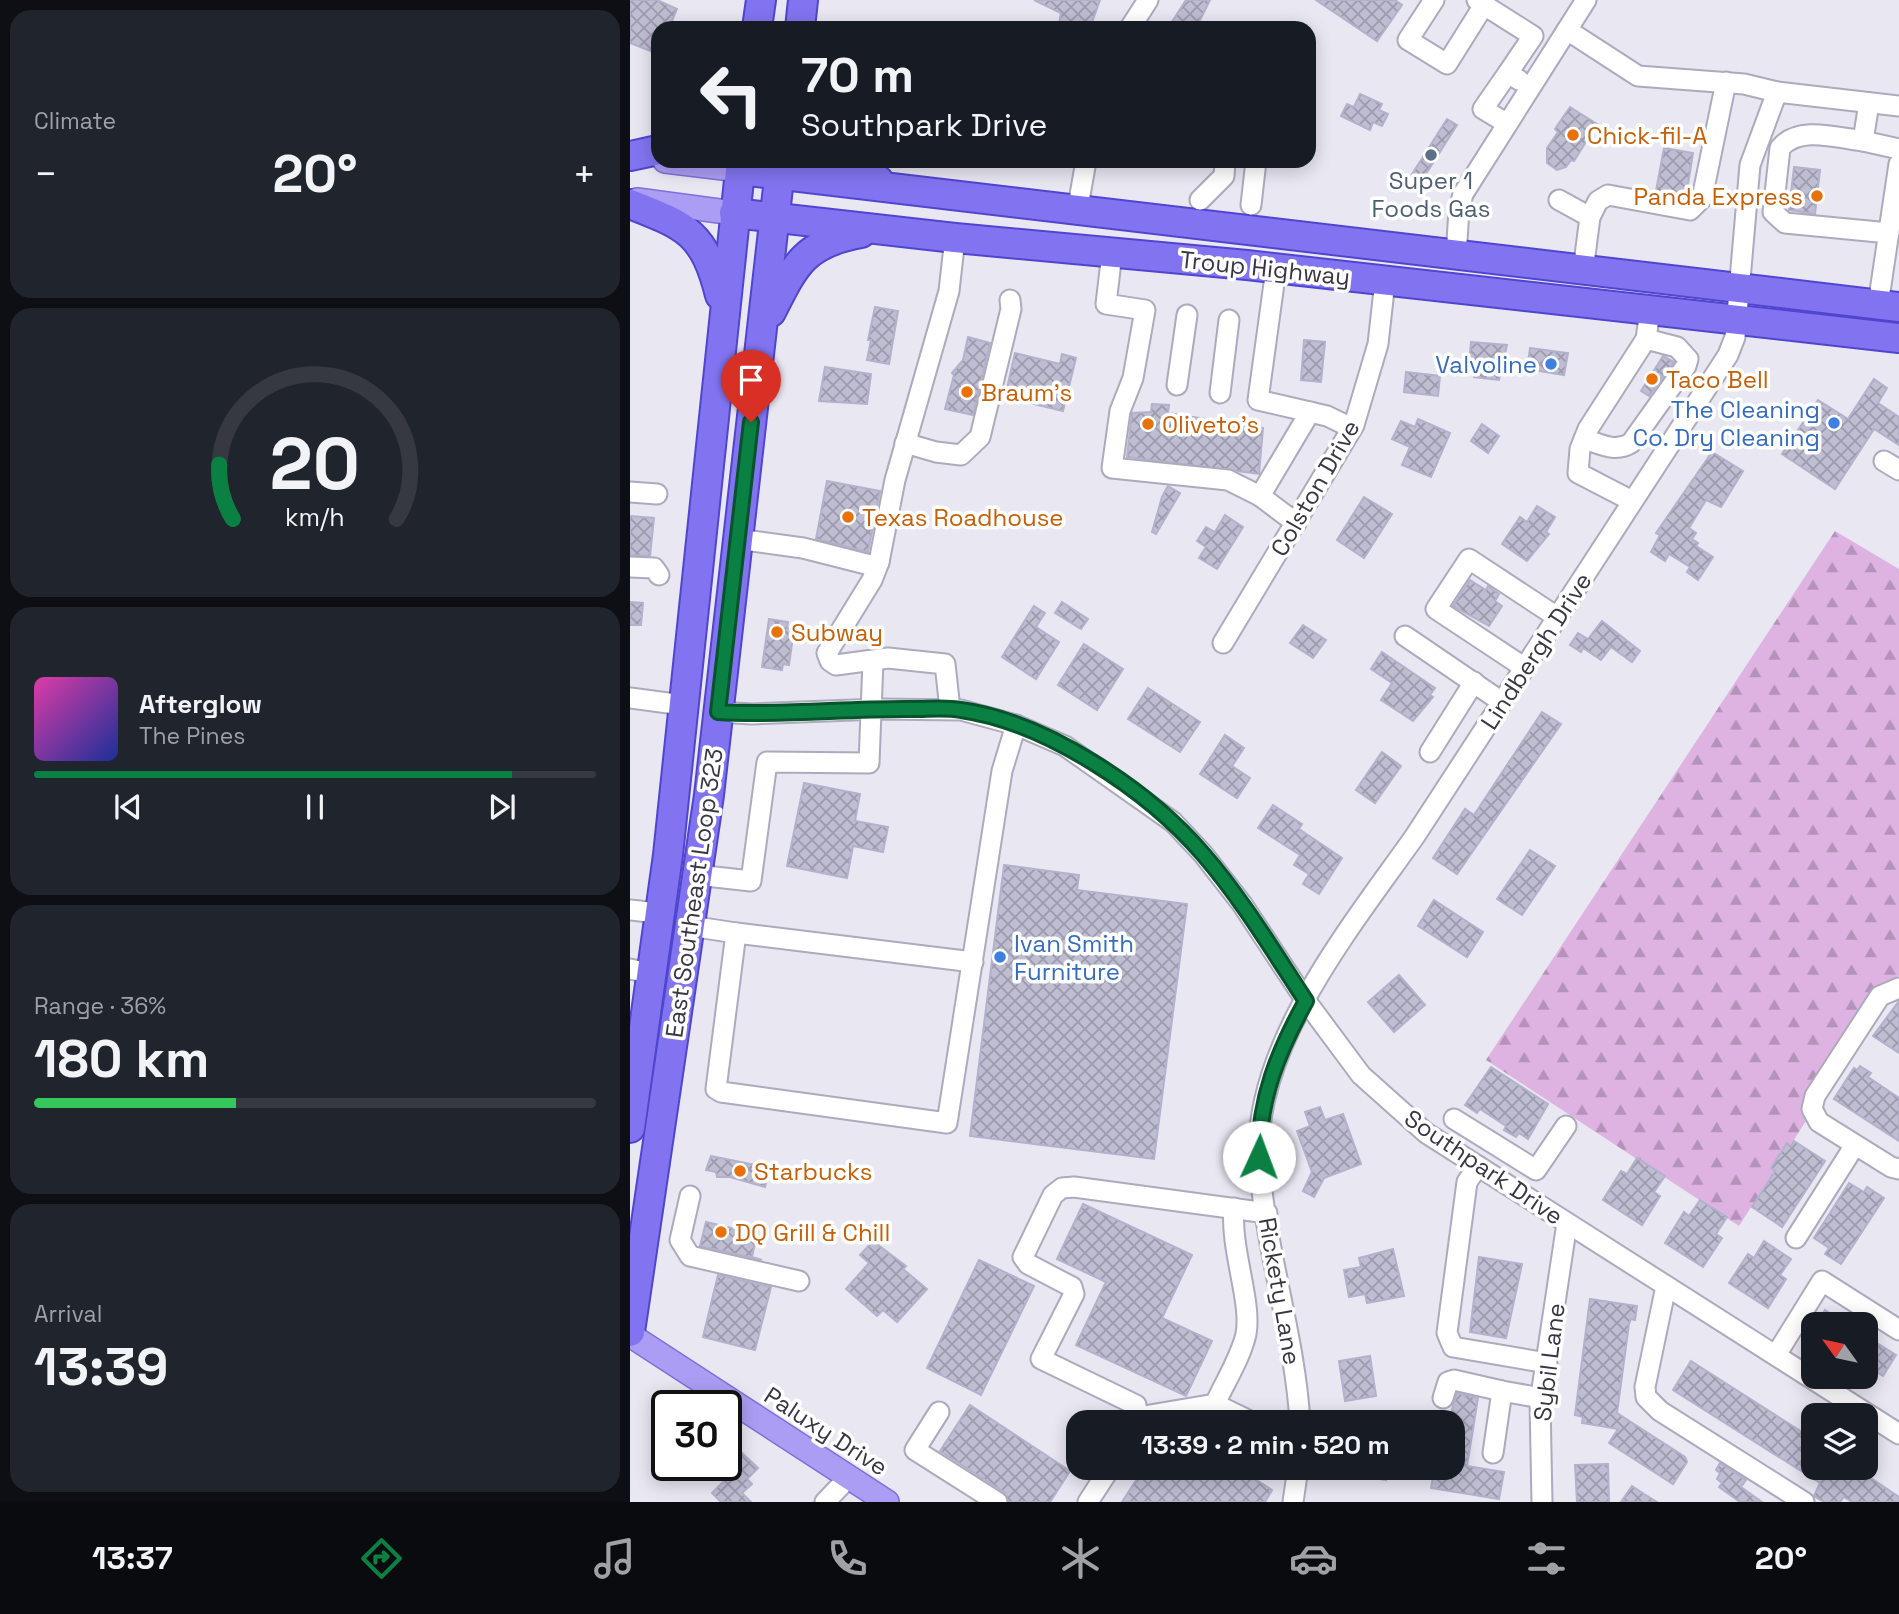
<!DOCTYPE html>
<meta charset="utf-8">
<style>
body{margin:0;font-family:"Space Grotesk",sans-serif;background:#20242c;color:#f1f3f6;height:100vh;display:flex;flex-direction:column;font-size:26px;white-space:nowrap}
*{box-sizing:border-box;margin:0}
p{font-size:23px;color:#9ea1a6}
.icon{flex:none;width:38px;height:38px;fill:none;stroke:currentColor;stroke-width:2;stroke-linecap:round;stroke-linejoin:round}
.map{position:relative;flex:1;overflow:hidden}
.side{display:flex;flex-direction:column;gap:10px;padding:10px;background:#0d0f14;width:630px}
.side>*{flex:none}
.guide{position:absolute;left:21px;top:21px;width:665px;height:147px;border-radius:21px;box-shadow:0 4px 18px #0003;background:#171b24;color:#f1f3f6;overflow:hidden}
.needle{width:46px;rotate:303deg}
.fabs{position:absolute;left:1171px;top:1312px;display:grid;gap:14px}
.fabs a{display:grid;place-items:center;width:77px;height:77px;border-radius:14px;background:#171b24;box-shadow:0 4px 18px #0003;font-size:35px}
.speed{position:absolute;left:21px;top:1390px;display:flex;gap:14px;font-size:35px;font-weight:700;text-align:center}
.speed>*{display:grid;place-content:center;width:91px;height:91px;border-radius:50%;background:#171b24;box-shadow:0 4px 18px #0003;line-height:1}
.speed .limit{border:4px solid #111;border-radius:10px;background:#fff;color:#111}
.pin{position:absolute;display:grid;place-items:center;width:60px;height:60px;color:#fff;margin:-72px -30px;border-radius:50% 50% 50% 0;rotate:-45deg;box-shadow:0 0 7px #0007}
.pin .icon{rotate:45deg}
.me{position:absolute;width:77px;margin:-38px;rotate:2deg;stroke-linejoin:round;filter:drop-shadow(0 0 5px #0008)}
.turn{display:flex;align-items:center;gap:24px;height:147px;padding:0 35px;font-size:32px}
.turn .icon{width:91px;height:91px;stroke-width:2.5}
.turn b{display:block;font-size:49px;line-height:60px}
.big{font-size:52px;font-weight:700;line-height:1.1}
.side .widget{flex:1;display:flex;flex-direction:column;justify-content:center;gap:10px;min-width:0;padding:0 24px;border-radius:21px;background:#20242c}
.side .dial{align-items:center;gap:0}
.dial svg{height:182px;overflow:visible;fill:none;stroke:#363941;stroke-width:7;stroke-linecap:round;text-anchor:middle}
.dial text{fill:#f1f3f6;stroke:none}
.song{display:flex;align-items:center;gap:21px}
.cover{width:84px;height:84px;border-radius:10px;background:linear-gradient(135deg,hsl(320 70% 55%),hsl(230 70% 35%))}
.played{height:7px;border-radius:4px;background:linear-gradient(90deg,#0b8043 85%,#363941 85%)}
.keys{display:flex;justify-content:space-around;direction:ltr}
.heat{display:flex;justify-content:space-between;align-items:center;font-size:38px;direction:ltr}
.charge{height:10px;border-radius:5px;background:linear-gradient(90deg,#34c759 36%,#363941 0)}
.trip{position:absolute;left:436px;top:1410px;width:399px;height:70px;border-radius:21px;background:#171b24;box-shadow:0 4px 18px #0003;font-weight:700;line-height:70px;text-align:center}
.menu{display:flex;height:112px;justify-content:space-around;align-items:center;background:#090b0e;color:#9ea1a6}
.menu .icon{width:49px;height:49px}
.menu .current{color:#0b8043}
.menu b{font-size:32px;color:#f1f3f6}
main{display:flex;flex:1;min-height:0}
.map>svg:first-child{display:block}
</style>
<main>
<section class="side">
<div class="widget"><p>Climate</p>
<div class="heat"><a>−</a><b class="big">20°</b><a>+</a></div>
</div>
<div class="widget dial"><svg viewBox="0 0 100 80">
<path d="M14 69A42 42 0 1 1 86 69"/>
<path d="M14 69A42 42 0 0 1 8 45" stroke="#0b8043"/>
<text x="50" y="56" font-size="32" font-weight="700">20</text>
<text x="50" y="72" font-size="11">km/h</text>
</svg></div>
<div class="widget">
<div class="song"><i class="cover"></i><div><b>Afterglow</b><p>The Pines</p></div></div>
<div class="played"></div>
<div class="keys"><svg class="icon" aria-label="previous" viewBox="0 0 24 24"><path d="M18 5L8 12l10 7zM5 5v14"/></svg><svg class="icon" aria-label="pause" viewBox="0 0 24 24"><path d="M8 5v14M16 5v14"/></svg><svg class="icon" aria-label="next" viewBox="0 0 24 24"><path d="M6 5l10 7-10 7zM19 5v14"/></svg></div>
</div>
<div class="widget"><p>Range · 36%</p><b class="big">180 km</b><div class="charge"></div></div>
<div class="widget"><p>Arrival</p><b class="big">13:39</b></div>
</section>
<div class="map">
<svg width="1269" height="1502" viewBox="0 0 1269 1502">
<defs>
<pattern id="forest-firs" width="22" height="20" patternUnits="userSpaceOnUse" patternTransform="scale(1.75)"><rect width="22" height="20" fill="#deb3e2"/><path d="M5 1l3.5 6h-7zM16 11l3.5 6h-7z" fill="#b592b9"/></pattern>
<pattern id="building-cross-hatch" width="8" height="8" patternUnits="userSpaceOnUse" patternTransform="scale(1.75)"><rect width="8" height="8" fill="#bfbdd2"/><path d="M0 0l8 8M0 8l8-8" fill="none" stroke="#9c9aac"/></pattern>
</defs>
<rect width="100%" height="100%" fill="#e8e7f2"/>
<!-- forest -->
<path fill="url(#forest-firs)" d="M1205 531 1269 569V975L1109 1226 856 1060Z"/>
<!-- building -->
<g fill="url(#building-cross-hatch)" stroke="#b3b1cc" stroke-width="2">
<path d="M0 0H27L47 9 39 28H28V54L0 43Z"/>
<path d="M404 0H470L460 28H436L429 24 431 13Z"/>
<path d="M556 0H580L566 28H538Z"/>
<path d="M686 0H765L772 5 747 41Z"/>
<path d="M730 94 752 104 749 110 758 114 752 126 743 122 740 130 711 116 717 104 724 107Z"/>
<path d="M940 107 967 124 944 161 941 160 936 167 927 170 917 163V148L928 132 925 129Z"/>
<path d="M817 119 827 125 789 185 779 179Z"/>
<path d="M1034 148 1063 153 1056 197 1026 191Z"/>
<path d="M1164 167 1190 170 1185 214 1159 210Z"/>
<path d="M245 307 268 311 259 364 237 360 241 340H238Z"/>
<path d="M338 337 360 343 343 415 315 409 324 375 322 373 333 360Z"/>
<path d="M674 340 695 342 691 382 671 380Z"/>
<path d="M841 342 877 345 869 380 844 377 845 363H839Z"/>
<path d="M900 348 938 353 934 375 897 369Z"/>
<path d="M385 353 430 364 432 354 446 358 433 411 375 397Z"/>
<path d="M1033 356 1044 362 1019 396 1011 391Z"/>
<path d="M195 367 241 374 237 404 189 401Z"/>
<path d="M776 372 810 376 808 396 774 392Z"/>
<path d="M1244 379 1257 388 1248 403 1269 417V445L1244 429 1205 489 1152 454 1188 400 1218 419Z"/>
<path d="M522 404 539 405 538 413 633 428 629 474 497 457 502 413 521 412Z"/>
<path d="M788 419 820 433 801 477 772 465 780 447 762 439 771 421 785 427Z"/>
<path d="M852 424 869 436 858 453 841 441Z"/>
<path d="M1082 452 1113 471 1091 507 1076 500 1059 528 1066 533 1062 539 1068 543 1066 546 1083 557 1068 580 1057 572 1060 567 1039 554 1035 561 1021 552 1030 535 1026 533Z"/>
<path d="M197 481 250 491 238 552 186 539Z"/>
<path d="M538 486 550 493 526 534 522 532 532 497Z"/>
<path d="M734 497 762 514 734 558 707 540Z"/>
<path d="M907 506 925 517 916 532 919 534 897 561 872 544 890 517 897 522Z"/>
<path d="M595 515 613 527 587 569 569 558 576 547 567 541 576 527 585 532Z"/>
<path d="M0 516 24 518 20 556 0 555Z"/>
<path d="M840 580 856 590 858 586 869 594 865 601 872 606 859 626 823 606Z"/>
<path d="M0 602 13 603 11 625H0Z"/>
<path d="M432 602 458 619 451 629 425 613Z"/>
<path d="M404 606 415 613 406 627 429 642 406 679 372 657Z"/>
<path d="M139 619 158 622 157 628 164 629 159 665 153 664 152 670 132 667Z"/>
<path d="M972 621 1010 651 1002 662 981 647 971 660 953 648 951 652 940 645 948 633 958 639Z"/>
<path d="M673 625 696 640 683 658 660 643Z"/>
<path d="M454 644 493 669 467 710 428 685Z"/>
<path d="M752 652 805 688 800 695 803 697 783 721 751 700 762 683 741 669Z"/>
<path d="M518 688 570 722 550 752 498 719Z"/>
<path d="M912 712 931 724 827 874 803 858 835 809 844 815Z"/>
<path d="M595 735 614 748 602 766 620 778 607 798 570 774Z"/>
<path d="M752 752 771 766 745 803 726 790Z"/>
<path d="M174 783 230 794 225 821 258 827 253 852 223 846 217 878 157 866Z"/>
<path d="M643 805 672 824 669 829 712 858 689 894 673 884 679 874 664 865 670 855 628 828Z"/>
<path d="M900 850 925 866 892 915 867 899Z"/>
<path d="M374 865 449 875 447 890 557 904 524 1159 340 1136Z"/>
<path d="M804 900 853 932 837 957 788 926Z"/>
<path d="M769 975 795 1005 764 1032 738 1002Z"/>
<path d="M1269 1001V1053L1243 1036Z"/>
<path d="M1230 1066 1241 1073 1238 1077 1269 1098V1141L1204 1099 1224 1068 1227 1070Z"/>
<path d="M861 1067 918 1104 898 1139 889 1133 886 1137 874 1130 876 1126 850 1109 847 1113 835 1105Z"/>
<path d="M690 1107 695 1120 713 1114 731 1164 694 1178 684 1197 673 1191 682 1172 667 1131 680 1126 675 1112Z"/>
<path d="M1164 1141 1195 1161 1152 1227 1122 1207 1145 1171 1141 1168 1157 1143 1161 1146Z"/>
<path d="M81 1156 140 1168 135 1187 100 1177H87L86 1172 76 1170Z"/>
<path d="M1007 1158 1035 1176 1024 1192 1030 1196 1012 1225 973 1200 991 1171 997 1174Z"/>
<path d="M1219 1183 1234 1192 1237 1187 1254 1198 1211 1264 1195 1254 1199 1248 1184 1238Z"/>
<path d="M1070 1200 1097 1217 1086 1234 1092 1238 1073 1267 1035 1243 1054 1212 1059 1216Z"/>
<path d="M453 1204 562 1255 532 1318 582 1341 556 1396 446 1345 476 1282 427 1259Z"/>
<path d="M76 1222 127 1234 122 1257 132 1260 70 1246Z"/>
<path d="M243 1241 276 1266 273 1269 297 1289 267 1322 253 1310 247 1316 216 1289 239 1263 230 1255Z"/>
<path d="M1134 1241 1161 1259 1150 1275 1156 1279 1138 1308 1099 1283 1118 1254 1124 1258Z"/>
<path d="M763 1249 774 1296 737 1303 735 1294 719 1297 714 1270 731 1267 729 1258Z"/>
<path d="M849 1257 892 1264 876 1338 840 1332Z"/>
<path d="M349 1260 404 1286 351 1395 297 1368Z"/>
<path d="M88 1275 141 1287 125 1350 73 1337Z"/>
<path d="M960 1299 1007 1306 1005 1320 1001 1319 999 1324 987 1413 1055 1457 1057 1462 1043 1484 979 1443 988 1429 952 1423 953 1417 945 1415Z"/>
<path d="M1195 1310 1219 1325H1186Z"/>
<path d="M1236 1341 1244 1347 1247 1343 1266 1355 1253 1376 1236 1366Z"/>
<path d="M740 1356 746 1396 715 1401 709 1361Z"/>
<path d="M1061 1361 1183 1439V1468H1226L1269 1497V1502H1222L1214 1497 1210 1502H1194L1184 1496 1190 1483 1043 1390Z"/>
<path d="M827 1393 848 1398 837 1466 874 1472 869 1499 801 1488 803 1477 814 1479 816 1468H822V1423H818Z"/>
<path d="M340 1405 440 1471 420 1502H379L374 1492 310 1451Z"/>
<path d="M110 1451 128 1468 117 1479 122 1484 112 1493 121 1502H91L82 1493 100 1475 103 1469 97 1464Z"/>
<path d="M1090 1463 1116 1480 1111 1487 1132 1502H1110L1089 1487 1092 1483 1087 1479 1090 1473 1086 1470Z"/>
<path d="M978 1464 979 1502H947L945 1465Z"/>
<path d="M514 1468H608L642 1490 635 1502H492Z"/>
<path d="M724 1468H758L756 1480 723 1475Z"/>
<path d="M1002 1486 1014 1494 1027 1502H991Z"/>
</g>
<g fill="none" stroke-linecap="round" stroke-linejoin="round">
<!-- minor casing -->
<g stroke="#acaabc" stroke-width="23">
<g id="minor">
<path d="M804 0 778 40 817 64 854 5 847 0"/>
<path d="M854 5 903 36 878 73"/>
<path d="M500 28 518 0"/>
<path d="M937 30 956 0"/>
<path d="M1239 103 1233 141 1269 149"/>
<path d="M876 123 853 109 878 73 889 80"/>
<path d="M1233 141C1207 138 1169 125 1150 148L1143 212 1155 223 1259 233"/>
<path d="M570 200 594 176 595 161"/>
<path d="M929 200 960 217 953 271"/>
<path d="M621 205 626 161"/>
<path d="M447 212 456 161"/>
<path d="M960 217 968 201 978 195 1060 210 1072 198 1096 82"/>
<path d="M482 253 476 304 515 310 503 378 490 411 482 468 598 480 630 496 666 523"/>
<path d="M826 256 829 210 833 194 937 30 1008 76 1114 84 1147 92"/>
<path d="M646 269 628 400 697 416 722 428"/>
<path d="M1248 305 1269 164"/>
<path d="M547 385 557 315"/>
<path d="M590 393 599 320"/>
<path d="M954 439C971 444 985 453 1001 443L1056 366 1058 359 1047 347 1016 339"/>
<path d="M275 443 306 452 331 455 350 437 381 309 380 300"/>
<path d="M1254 461 1269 470"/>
<path d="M0 492 27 494"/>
<path d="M630 496 680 412"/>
<path d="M1002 501 948 473 950 449 958 429 1016 339 1020 310"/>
<path d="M107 539 173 548 240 565 249 562 265 480 319 291 325 238"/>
<path d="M249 562 242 580 197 653 200 661 206 665 258 658 315 664 320 709"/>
<path d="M0 567 24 568 29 575"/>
<path d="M775 636 872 702"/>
<path d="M593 643 724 425 748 344 755 281"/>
<path d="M895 668 806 609 839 559 927 617"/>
<path d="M0 698 53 705"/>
<path d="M88 712 122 714 249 709 331 710 386 725 435 746 543 822 573 854 612 904 676 1001 731 1075 796 1133 1269 1434"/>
<path d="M800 752 844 682"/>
<path d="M67 875 121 881 137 762 239 763 243 661"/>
<path d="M0 910 28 913"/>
<path d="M60 926 106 933 86 1089 91 1092 317 1123 372 771 386 725"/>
<path d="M106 933 343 962"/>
<path d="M0 969 19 973"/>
<path d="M1269 988 1250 996 1185 1096 1182 1109 1189 1122 1261 1167 1269 1169"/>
<path d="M824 1119 906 1170 936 1126"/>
<path d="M848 1166 837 1182 817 1333 823 1347 917 1363"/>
<path d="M60 1196 50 1240 60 1256 169 1281"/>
<path d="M1166 1238 1225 1145"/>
<path d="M1036 1286 1015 1387 1016 1397 1030 1411 1174 1502"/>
<path d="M1146 1355 1192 1281 1269 1330"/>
<path d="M813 1398 818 1382 824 1380 872 1391"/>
<path d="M585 1404 624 1423"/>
<path d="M309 1412 285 1450 367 1502"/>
<path d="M508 1417 585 1404C595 1382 611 1357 616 1334 622 1301 600 1249 604 1208"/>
<path d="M507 1423 506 1405 411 1359 444 1294 442 1287 398 1264 393 1257 423 1195 432 1188 444 1187 637 1213"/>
<path d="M670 1423C665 1333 633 1245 629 1155 625 1043 723 924 785 836L1098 355 1105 337 1120 165 1147 92 1269 106"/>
<path d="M863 1453 872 1391 911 1398"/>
<path d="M195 1502 219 1477"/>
<path d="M458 1502 480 1468"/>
<path d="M663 1502 668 1468"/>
<path d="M912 1502 910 1402 937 1223"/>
</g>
</g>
<!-- major casing -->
<g stroke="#7f6fd8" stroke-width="26">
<g id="major">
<path d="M35 161 110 170"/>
<path d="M7 200 104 213"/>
<path d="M0 1335 257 1502"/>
</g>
</g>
<!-- highway casing -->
<g stroke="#5045ce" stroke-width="32">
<g id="highway">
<path d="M127 28 131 0"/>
<path d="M170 28 173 0"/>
<path d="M0 156 28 150"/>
<path d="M210 161 248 180"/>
<path d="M110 170 1269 307"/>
<path d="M0 204C56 226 74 232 90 295"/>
<path d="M104 213 325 238 617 265 1269 338"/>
<path d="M141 312C165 264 175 243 231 233"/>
<path d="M0 1128 38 855 111 161"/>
<path d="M0 1332 79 795 151 161"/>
</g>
</g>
<!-- minor -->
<use href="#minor" stroke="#fff" stroke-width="19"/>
<!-- major -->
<use href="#major" stroke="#ac9df4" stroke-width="23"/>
<!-- highway -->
<use href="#highway" stroke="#8274f0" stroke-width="28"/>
</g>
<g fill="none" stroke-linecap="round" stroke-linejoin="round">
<!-- route casing -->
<g stroke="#07532c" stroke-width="18">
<path id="route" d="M121 422 88 712C153 716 218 708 284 709 299 709 316 707 331 710 416 722 518 790 573 854 612 899 643 951 676 1001 648 1052 629 1098 629 1157"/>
</g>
<!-- route -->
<use href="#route" stroke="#0b8043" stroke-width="12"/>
</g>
<!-- markers -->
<g fill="#e8710a" stroke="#fff" stroke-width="2.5">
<circle cx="943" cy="135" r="7"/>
<circle cx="1187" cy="196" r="7"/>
<circle cx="1022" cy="379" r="7"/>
<circle cx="337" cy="392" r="7"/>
<circle cx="518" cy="424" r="7"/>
<circle cx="218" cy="517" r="7"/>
<circle cx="147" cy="632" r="7"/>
<circle cx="110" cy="1171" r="7"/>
<circle cx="91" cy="1232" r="7"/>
</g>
<circle fill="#5c6f8a" stroke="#fff" stroke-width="2.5" cx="801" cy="155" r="7"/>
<g fill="#3f7fe0" stroke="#fff" stroke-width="2.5">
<circle cx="921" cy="364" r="7"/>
<circle cx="1204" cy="423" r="7"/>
<circle cx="370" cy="957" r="7"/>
</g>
<g text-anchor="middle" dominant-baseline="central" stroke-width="7" stroke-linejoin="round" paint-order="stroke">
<!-- food labels -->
<g font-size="24" fill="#c56008" stroke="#fff" text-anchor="start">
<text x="957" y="135">Chick-fil-A</text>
<text x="1173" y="196" text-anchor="end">Panda Express</text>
<text x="1036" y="379">Taco Bell</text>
<text x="351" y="392">Braum's</text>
<text x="532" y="424">Oliveto's</text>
<text x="232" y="517">Texas Roadhouse</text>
<text x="161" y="632">Subway</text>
<text x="124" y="1171">Starbucks</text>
<text x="105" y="1232">DQ Grill &amp; Chill</text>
</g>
<!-- service labels -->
<g font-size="24" fill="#4e5e75" stroke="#fff">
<text x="801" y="180">Super 1<tspan x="801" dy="28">Foods Gas</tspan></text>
</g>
<!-- street labels -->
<g font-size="24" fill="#373644" stroke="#fff">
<text transform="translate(635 268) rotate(6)">Troup Highway</text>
<text transform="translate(685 488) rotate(-60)">Colston Drive</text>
<text transform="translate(906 651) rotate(-57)">Lindbergh Drive</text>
<text transform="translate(64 893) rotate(-82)">East Southeast Loop 323</text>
<text transform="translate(854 1167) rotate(34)">Southpark Drive</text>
<text transform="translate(650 1291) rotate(80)">Rickety Lane</text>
<text transform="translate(919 1362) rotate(-83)">Sybil Lane</text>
<text transform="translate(196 1431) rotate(33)">Paluxy Drive</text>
</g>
<!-- shop labels -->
<g font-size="24" fill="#366cbe" stroke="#fff" text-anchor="end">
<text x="907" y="364">Valvoline</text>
<text x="1190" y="409">The Cleaning<tspan x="1190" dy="28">Co. Dry Cleaning</tspan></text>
<text x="384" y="943" text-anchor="start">Ivan Smith<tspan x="384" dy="28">Furniture</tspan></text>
</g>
</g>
</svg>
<div class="fabs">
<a><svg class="needle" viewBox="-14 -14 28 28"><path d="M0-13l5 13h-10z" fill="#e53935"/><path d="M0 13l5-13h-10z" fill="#9ea1a6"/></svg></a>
<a><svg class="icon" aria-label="layers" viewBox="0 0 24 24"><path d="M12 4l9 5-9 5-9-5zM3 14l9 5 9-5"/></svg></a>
</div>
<div class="speed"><div class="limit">30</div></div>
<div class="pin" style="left:121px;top:422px;background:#d93025"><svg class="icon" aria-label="arrive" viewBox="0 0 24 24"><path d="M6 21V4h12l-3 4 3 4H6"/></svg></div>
<svg class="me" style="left:629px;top:1157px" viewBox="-20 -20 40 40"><circle r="19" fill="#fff"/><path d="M0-13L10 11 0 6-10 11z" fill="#0b8043"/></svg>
<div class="trip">13:39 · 2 min · 520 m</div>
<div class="guide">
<div class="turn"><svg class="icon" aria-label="left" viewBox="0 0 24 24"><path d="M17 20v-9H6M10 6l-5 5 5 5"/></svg><div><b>70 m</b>Southpark Drive</div></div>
</div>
</div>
</main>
<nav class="menu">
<b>13:37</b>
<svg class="icon current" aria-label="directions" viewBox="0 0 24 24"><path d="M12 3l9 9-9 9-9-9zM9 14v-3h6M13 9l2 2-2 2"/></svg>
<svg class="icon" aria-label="music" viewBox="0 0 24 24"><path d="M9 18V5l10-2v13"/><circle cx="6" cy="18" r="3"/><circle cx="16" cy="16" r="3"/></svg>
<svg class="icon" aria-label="phone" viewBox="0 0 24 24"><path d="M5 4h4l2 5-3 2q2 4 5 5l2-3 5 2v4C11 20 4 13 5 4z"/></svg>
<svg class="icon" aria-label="climate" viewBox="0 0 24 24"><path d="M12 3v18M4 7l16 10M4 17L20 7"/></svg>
<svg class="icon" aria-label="car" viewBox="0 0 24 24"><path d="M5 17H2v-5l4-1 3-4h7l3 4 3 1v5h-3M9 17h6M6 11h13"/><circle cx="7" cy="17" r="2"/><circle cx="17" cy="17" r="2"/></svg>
<svg class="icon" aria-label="filters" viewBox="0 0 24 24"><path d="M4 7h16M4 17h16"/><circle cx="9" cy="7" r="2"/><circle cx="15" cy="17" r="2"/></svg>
<b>20°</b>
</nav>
